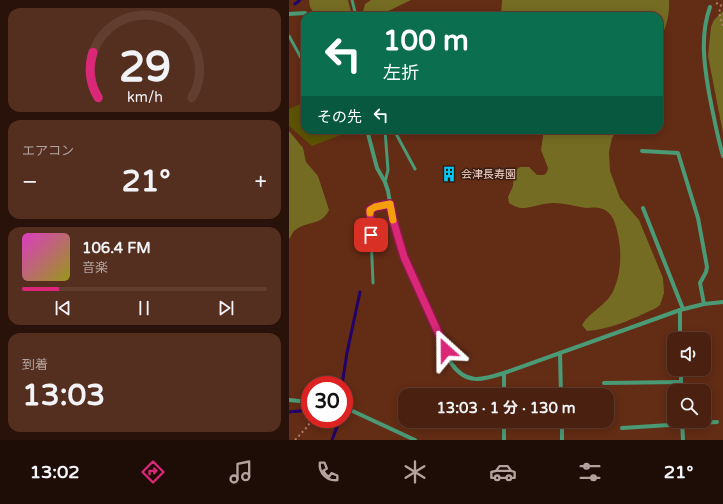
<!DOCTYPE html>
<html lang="ja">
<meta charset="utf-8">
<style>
body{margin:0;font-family:"Varela Round","Noto Sans JP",sans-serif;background:#542e1e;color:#f1f3f6;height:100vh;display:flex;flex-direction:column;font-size:15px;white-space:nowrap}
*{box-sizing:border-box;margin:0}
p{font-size:13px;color:#b2a39f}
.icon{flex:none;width:22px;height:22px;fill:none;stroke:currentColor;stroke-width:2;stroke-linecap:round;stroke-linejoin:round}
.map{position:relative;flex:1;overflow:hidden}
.side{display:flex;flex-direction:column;gap:8px;padding:8px;background:#291209;width:289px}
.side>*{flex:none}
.banner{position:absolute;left:12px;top:12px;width:362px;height:122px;border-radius:12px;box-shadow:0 2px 10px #0003,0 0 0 1px #613e30;background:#0b6e4f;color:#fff;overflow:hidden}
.tools{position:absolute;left:378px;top:332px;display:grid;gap:8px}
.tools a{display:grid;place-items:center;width:44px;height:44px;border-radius:8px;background:#4a2110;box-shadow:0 2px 10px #0003,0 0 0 1px #613e30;font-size:20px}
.speed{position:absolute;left:12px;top:376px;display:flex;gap:8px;font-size:20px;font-weight:700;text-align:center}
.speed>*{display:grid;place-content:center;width:52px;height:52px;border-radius:50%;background:#4a2110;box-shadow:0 2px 10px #0003,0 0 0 1px #613e30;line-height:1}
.speed .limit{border:6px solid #d22;background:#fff;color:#111}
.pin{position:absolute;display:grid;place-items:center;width:34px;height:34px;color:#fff;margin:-17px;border-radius:8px;box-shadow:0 2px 6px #0006}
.me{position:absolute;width:44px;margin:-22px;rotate:336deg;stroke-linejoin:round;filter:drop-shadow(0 0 3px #0008)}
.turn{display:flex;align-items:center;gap:14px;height:84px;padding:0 16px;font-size:18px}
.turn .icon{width:52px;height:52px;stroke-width:2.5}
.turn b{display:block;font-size:28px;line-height:34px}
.then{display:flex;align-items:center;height:38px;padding:0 16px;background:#0003;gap:8px;font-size:15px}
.big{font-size:30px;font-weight:700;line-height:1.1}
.side .card{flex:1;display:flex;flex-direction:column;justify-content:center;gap:6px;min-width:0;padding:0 14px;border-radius:12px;background:#542e1e}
.side .dial{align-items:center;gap:0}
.dial svg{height:104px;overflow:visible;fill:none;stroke:#613e30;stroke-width:7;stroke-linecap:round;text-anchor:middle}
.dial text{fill:#f1f3f6;stroke:none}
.song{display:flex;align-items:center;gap:12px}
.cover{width:48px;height:48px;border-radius:6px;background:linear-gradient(135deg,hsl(310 70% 55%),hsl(60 70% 35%))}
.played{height:4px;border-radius:2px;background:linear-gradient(90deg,#db2777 15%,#613e30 15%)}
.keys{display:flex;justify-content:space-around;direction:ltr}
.heat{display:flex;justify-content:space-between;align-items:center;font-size:22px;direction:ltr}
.trip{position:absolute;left:109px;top:388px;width:216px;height:40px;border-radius:12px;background:#4a2110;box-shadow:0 2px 10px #0003,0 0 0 1px #613e30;font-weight:700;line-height:40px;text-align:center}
.dock{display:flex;height:64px;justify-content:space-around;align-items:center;background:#1e0d06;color:#b2a39f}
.dock .icon{width:28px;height:28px}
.dock .selected{color:#db2777}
.dock b{font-size:18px;color:#f1f3f6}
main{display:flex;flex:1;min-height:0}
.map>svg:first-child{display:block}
</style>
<main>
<section class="side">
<div class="card dial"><svg viewBox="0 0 100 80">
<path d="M14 69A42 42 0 1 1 86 69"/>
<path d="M14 69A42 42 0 0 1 10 34" stroke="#db2777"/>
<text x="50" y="56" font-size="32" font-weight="700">29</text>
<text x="50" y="72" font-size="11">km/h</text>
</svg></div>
<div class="card"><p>エアコン</p>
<div class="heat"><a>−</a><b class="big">21°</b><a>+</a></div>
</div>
<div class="card">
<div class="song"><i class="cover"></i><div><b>106.4 FM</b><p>音楽</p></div></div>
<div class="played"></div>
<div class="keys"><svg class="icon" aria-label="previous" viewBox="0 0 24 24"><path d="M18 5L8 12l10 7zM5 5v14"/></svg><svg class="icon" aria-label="pause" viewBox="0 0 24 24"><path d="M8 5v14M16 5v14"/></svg><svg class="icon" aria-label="next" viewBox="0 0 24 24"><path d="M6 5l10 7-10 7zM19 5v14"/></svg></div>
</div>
<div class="card"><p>到着</p><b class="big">13:03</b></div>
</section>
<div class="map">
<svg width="434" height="440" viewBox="0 0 434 440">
<rect width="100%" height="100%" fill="#632c15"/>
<!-- green -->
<path fill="#5c5304" d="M11 104 16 114V130H65L23 146 0 126V109Z"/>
<!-- forest -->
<g fill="#756c23">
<path d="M20 0H59L63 16H27L21 7Z"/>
<path d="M82 0H122L93 14 79 16 74 12 76 4Z"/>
<path d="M213 0H380C381 15 377 28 370 42V16H212Z"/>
<path d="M434 11V133L419 56 422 27 425 20Z"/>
<path d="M255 130H328L323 138 320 152 321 171 331 198 350 220 374 278 375 293 371 305 367 308C344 319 323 329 298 331L293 325C301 311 319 305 325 289 332 273 333 252 329 235 327 224 323 209 309 208 305 207 301 208 297 208 286 206 275 203 264 203 254 203 239 209 231 208 227 207 223 205 220 203L219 197 224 186 225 172 231 167H240L248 175H255L258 172 259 168 252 150Z"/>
<path d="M0 131 14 148 17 162 29 176 40 210C32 227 17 220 5 231 3 233 2 237 0 239Z"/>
</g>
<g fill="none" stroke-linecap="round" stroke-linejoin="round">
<!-- stream -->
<g stroke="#21006a" stroke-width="3">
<path d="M6 4 11 0"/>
<path d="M53 385 58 353 71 292"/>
<path d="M0 412 21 410"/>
<path d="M43 440 51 419"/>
</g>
<!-- path -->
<g stroke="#ac7f6c" stroke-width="2" stroke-dasharray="2 3" stroke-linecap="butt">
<path d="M427 3 432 5 430 13 434 26"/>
<path d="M6 440 19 426 23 419"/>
</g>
<!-- service -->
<g stroke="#4b9a76" stroke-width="3">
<path d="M63 0 67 16"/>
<path d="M0 36 16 65"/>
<path d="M96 130 99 170 96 182"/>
<path d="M105 130 126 169"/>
<path d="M84 283 81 210 86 207 101 204"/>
</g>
<!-- minor -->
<g stroke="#4b9a76" stroke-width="4">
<path d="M421 7C411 35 415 64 420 93 424 114 428 135 434 156"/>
<path d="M0 14 16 13 19 16"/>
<path d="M78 130 88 168 96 182 99 191 104 220 115 257 162 363C177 385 193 380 215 373L391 310 415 304 434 302"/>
<path d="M353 151 389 153 409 218 418 267 417 272 411 283 415 304"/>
<path d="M354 208 394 309"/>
<path d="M391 339V310"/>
<path d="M271 353 272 395"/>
<path d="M392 369V391"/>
<path d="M215 373V395"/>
<path d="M315 383 392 382"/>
<path d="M0 400 21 402"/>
<path d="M55 407 126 440"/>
<path d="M215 421V440"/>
<path d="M273 421V440"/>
<path d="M393 421 394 440"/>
<path d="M333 428 428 422"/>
</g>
</g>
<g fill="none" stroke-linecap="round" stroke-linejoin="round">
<!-- route casing -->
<g stroke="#8e194d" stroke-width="10">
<path id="route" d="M82 235 81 210 86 207 101 204 104 220 115 257 157 350"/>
</g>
<!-- route -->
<use href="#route" stroke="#db2777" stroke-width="7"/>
<!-- slow -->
<path stroke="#f59e0b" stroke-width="7" d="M81 213V210L86 207 101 204 104 220"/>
</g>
<!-- icons -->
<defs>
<g id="building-bare" transform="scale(1.2)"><path d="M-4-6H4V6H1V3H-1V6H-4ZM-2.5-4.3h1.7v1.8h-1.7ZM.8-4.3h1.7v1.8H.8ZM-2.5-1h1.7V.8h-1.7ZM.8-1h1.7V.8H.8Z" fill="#03cbf9" stroke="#371e14" stroke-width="2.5" paint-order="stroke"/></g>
</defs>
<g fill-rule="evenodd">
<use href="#building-bare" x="160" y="174"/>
</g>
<g text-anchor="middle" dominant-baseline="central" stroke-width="3" stroke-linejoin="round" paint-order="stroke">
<!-- poi labels -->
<g font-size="11" fill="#f7d5c7" stroke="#371e14" text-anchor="start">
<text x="172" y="174">会津長寿園</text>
</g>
</g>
</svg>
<div class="tools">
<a><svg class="icon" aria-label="sound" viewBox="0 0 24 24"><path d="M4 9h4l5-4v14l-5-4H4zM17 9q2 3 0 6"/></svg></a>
<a><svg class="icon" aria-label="search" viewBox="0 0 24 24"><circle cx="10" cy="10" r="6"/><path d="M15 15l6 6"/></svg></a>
</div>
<div class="speed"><div class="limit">30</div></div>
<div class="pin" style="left:82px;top:235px;background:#d93025"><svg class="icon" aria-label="arrive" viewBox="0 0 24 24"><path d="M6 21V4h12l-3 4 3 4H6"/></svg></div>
<svg class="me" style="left:157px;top:350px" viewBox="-20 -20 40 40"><path d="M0-17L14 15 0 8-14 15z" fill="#db2777" stroke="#fff" stroke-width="4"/></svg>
<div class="trip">13:03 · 1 分 · 130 m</div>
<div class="banner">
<div class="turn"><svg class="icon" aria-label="left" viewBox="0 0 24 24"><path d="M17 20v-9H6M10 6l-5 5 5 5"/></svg><div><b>100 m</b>左折</div></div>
<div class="then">その先<svg class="icon" aria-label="left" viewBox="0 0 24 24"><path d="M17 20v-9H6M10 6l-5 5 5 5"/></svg></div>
</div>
</div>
</main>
<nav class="dock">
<b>13:02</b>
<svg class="icon selected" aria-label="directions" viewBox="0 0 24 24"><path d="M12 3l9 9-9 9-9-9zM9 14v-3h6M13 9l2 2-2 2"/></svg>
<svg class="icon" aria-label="music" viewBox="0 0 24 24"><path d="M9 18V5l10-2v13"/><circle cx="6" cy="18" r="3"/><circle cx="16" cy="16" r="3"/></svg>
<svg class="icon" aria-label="phone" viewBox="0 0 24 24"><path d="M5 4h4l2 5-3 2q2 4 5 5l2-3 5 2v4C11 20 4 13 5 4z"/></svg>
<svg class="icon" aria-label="climate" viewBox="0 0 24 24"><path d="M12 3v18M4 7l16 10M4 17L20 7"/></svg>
<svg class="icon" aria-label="car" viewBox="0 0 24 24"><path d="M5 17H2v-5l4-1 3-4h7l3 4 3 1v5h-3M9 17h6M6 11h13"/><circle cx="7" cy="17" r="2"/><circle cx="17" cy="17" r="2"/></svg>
<svg class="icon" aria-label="filters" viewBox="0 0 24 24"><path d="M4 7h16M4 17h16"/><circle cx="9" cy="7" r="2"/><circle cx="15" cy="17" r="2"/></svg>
<b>21°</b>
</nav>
